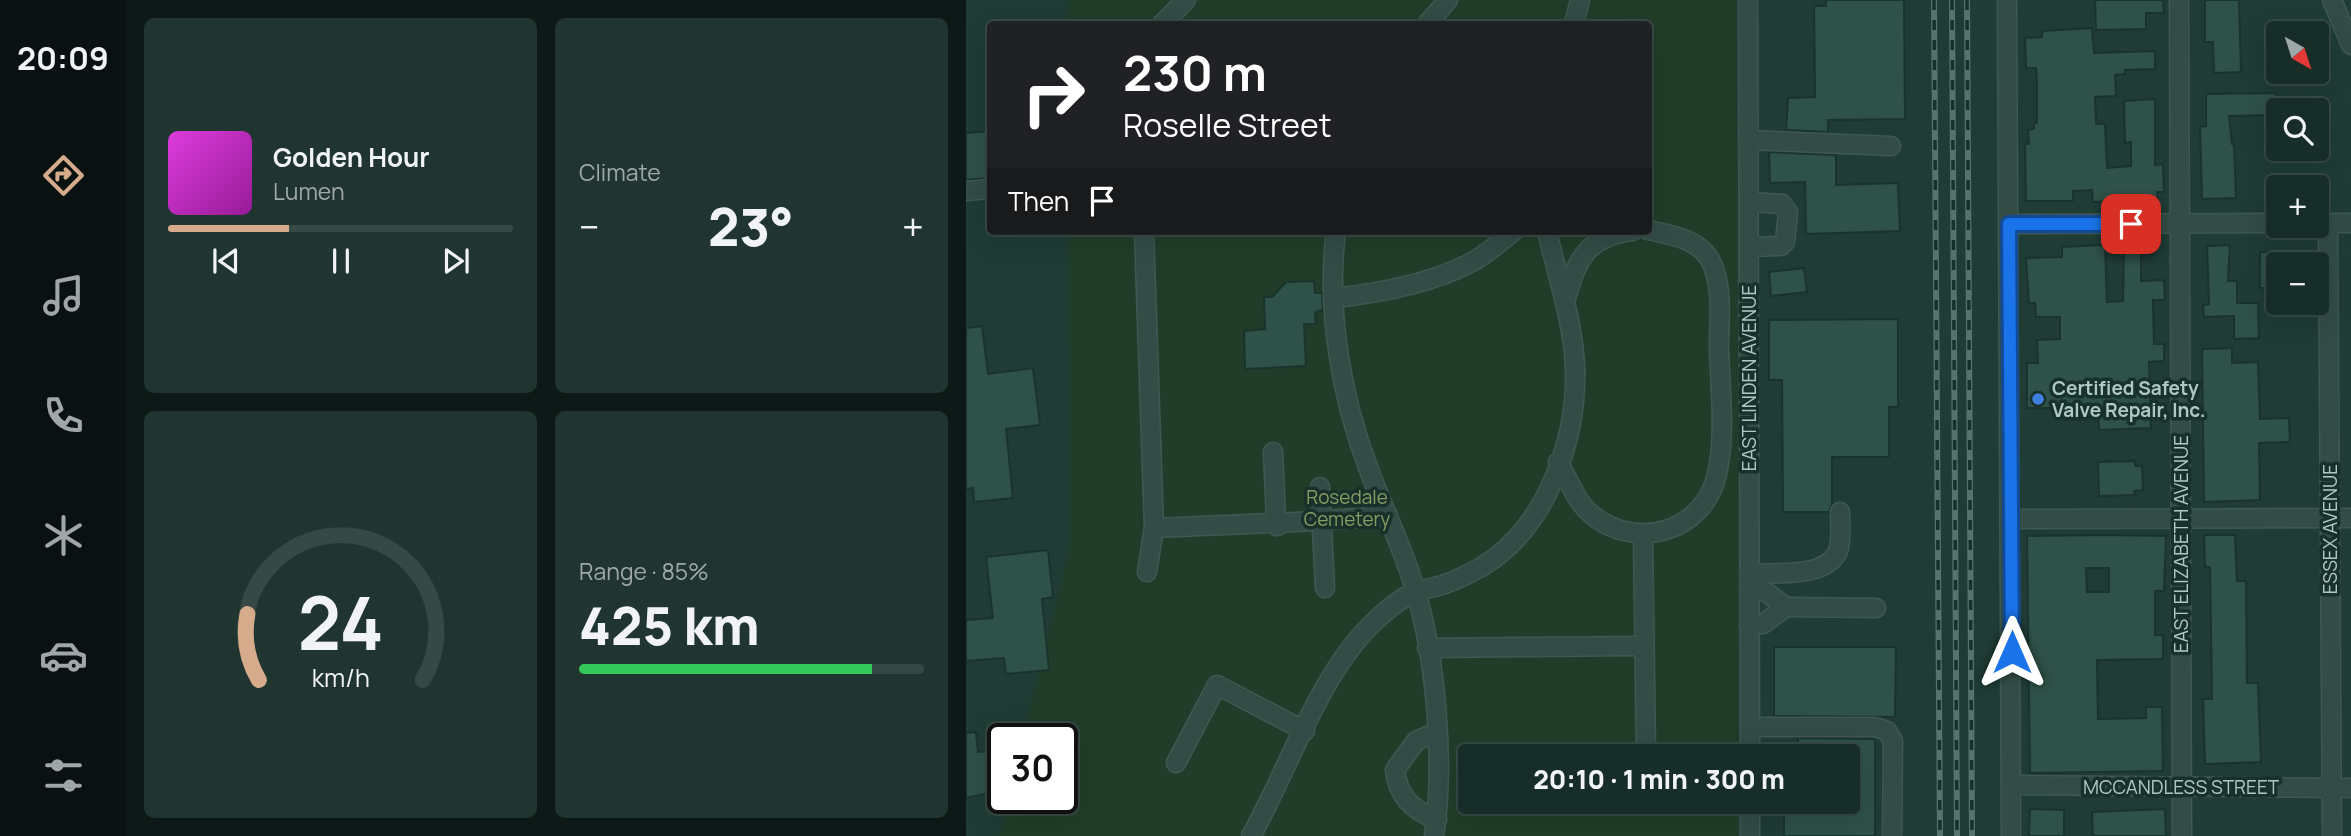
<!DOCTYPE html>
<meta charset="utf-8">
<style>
body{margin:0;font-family:Manrope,sans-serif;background:#203530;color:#f1f3f6;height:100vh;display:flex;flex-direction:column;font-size:26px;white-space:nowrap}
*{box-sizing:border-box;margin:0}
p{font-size:23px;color:#9ea8a8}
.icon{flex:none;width:38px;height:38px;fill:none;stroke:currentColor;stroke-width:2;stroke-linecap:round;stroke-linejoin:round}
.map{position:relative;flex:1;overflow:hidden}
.details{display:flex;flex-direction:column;gap:18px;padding:18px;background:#0d1916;width:840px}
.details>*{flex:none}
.guide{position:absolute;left:21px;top:21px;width:665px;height:214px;border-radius:7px;box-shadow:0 7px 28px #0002,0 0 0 2px #364945;background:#202124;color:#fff;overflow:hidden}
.needle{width:46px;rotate:141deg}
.controls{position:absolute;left:1300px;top:21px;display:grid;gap:14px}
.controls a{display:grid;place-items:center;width:63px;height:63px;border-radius:7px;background:#172d28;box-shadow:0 7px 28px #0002,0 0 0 2px #364945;font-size:35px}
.speed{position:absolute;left:21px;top:723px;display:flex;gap:14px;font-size:35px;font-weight:700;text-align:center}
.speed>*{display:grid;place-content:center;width:91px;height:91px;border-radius:50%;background:#172d28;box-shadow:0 7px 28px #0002,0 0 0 2px #364945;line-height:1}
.speed .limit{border:4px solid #111;border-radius:10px;background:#fff;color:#111}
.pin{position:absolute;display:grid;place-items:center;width:60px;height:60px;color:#fff;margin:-30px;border-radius:14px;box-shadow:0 4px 10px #0006}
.me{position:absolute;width:77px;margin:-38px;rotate:0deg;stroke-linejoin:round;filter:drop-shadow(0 0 5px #0008)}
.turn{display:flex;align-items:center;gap:24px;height:147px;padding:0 21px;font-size:32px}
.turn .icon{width:91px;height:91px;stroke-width:2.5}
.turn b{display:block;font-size:49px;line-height:60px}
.then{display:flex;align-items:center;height:66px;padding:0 21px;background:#0003;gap:14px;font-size:26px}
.big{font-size:52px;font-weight:800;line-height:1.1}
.details .tile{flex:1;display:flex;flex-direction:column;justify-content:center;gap:10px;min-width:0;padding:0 24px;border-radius:10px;background:#203530}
.details .dial{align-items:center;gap:0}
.dial svg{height:182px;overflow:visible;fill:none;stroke:#364945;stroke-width:7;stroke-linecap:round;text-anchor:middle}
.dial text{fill:#f1f3f6;stroke:none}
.song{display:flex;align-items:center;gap:21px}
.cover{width:84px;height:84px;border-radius:10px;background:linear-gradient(135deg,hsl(300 70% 55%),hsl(300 70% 35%))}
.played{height:7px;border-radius:4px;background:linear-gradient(90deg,#d6ab8b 35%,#364945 35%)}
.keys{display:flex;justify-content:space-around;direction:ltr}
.heat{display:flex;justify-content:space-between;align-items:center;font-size:38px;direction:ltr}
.charge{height:10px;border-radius:5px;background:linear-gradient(90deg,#34c759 85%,#364945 0)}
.details .tiles{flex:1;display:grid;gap:18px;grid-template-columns:repeat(2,1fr)}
.trip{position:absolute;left:492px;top:744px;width:402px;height:70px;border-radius:7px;background:#172d28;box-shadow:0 7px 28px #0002,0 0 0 2px #364945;font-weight:800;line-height:70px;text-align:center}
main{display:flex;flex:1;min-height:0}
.tab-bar{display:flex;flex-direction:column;width:126px;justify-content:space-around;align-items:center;background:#091210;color:#9ea8a8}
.tab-bar .icon{width:49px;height:49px}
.tab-bar .selected{color:#d6ab8b}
.tab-bar b{font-size:32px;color:#f1f3f6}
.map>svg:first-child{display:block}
</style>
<main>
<nav class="tab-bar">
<b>20:09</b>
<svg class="icon selected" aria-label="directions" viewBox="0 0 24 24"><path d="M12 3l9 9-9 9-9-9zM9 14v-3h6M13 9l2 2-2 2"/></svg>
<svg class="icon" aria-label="music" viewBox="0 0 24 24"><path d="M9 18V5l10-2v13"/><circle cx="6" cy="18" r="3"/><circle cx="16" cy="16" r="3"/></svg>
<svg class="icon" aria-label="phone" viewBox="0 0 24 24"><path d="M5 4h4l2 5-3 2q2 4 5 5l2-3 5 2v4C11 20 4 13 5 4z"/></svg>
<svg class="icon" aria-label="climate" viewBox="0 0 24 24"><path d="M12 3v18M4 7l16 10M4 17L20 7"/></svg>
<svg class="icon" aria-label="car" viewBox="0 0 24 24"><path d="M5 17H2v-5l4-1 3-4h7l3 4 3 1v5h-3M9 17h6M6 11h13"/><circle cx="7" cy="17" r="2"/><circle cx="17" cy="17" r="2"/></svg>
<svg class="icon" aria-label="filters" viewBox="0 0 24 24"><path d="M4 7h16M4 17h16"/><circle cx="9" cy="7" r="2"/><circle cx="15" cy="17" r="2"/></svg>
</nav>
<section class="details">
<div class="tiles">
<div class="tile">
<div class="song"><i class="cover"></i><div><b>Golden Hour</b><p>Lumen</p></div></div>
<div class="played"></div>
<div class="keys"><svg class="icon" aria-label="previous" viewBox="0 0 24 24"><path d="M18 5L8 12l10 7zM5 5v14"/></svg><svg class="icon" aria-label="pause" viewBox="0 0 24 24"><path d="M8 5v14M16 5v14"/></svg><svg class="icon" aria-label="next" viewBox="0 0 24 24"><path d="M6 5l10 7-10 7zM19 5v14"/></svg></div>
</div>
<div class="tile"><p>Climate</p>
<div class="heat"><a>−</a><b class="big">23°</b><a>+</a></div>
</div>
<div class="tile dial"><svg viewBox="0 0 100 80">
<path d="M14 69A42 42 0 1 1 86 69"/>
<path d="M14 69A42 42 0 0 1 9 40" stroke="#d6ab8b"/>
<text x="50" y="56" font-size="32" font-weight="700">24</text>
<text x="50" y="72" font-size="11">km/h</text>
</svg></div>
<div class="tile"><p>Range · 85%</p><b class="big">425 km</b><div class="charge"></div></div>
</div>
</section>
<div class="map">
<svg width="1385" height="836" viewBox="0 0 1385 836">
<rect width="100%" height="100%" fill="#1f3c35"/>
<!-- green -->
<path fill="#213d29" d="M102 0H770L772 756H504V802H772V836H33L43 798H96V738H57L104 545 103 231H682V24H102Z"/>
<!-- building -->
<g fill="#2e5148" stroke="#1b332d" stroke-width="2" fill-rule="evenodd">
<path d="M860 0H938L939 119 862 120V132L820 130 822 98 849 97 848 6H860Z"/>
<path d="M1129 0H1197L1198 13H1180V29L1130 30Z"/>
<path d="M1239 0H1273L1275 72 1248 73 1247 42H1239Z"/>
<path d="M1126 28 1128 53 1189 51V69L1159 70V74L1149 75 1150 96 1129 97 1130 124H1139L1141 168 1165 166V142L1159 143 1158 101 1189 99V165L1197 164 1198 192H1191L1192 198 1127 202 1126 190 1107 191V201H1060L1059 144H1063L1062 130 1068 129V123H1071V81L1070 68H1060L1059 38 1076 37V31Z"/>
<path d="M1310 93V115L1263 116 1266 144H1268L1270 198 1236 199 1234 127 1240 126V94Z"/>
<path d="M24 131 22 178 0 180V133Z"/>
<path d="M803 152 870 155V185L932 183 934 231 840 234 839 182 804 183Z"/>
<path d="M1139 245 1141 302 1157 301 1158 246H1175V281L1198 280 1199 300H1187L1188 344H1198V361L1183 362 1185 428 1133 430 1132 408H1061V363H1072L1071 340 1094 339V317H1070L1069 303H1063L1060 258 1096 257V247Z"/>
<path d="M1264 245 1262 281H1271V303H1292L1293 338 1268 339V316L1238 317 1237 305 1243 304 1241 246Z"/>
<path d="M1294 252H1348V264H1312V288H1294Z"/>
<path d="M838 268 841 292 805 296 803 272Z"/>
<path d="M348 281 349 293H356L357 310 349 312 350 324H338L340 366 279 369 278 331 299 329 298 297H306L320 282Z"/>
<path d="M932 319V407H923V457H866V504L863 512H817L816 380H803V320Z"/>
<path d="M16 326 22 374 67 368 74 425 40 429 47 498 8 502 7 488 0 489V328Z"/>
<path d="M1266 348V363L1292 362 1294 419 1323 418 1324 442 1293 443 1294 500 1238 502 1236 349Z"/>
<path d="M1169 461V466H1176L1177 490 1168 491 1169 495 1133 496 1132 462Z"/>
<path d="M1138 535 1200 536 1198 591H1189V635H1197V659L1131 660 1132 719 1180 718V707H1196L1197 771 1064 773 1061 536ZM1120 568H1143V592H1121Z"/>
<path d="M1238 535H1269L1271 581H1280L1281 683H1292L1295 762 1239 764 1237 699H1246L1244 567H1239Z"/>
<path d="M82 550 87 597 76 599 83 670 40 674 38 658 0 661V620L27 618 20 557Z"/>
<path d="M808 647H930L929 717 808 716Z"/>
<path d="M10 732 12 752 34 750 37 790 0 798V733Z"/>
<path d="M832 738 909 739V836H818V802H882V756H832Z"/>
<path d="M1064 809 1098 810V836H1063Z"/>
<path d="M1199 809 1200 836H1127L1126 812Z"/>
</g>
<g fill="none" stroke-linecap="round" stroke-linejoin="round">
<!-- minor casing -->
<g stroke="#405853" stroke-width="21">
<g id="minor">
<path d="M782 0 784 756"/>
<path d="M1041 0 1045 836"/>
<path d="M1213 0 1216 836"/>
<path d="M1366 0 1385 45"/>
<path d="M196 24 220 0"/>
<path d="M461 24 482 0"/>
<path d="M608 24 614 0"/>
<path d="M783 140 925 146"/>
<path d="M0 191 24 189"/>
<path d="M783 202 816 204 822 212 819 242 815 246 783 247"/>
<path d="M1351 223H1385"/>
<path d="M1362 223 1366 836"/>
<path d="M1043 224 1312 223"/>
<path d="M178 231 188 528 181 572"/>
<path d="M370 231C360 309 375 397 403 470 418 510 437 548 449 589 470 658 479 764 468 836"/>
<path d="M369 298C414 293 464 284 504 263 520 255 534 242 548 231"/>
<path d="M599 302C610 260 621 236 667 231"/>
<path d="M307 452 310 519 307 523 311 526 314 524"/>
<path d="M592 462C603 480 610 502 626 515 671 551 738 532 751 474 760 434 754 389 753 347 753 320 758 283 743 258 730 238 704 235 682 230"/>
<path d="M354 487 359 588"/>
<path d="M1045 519 1385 518"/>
<path d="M314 523 422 516"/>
<path d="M188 528 307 523"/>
<path d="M677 535 680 756"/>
<path d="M783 574C808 572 860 579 872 551 876 540 874 524 874 512"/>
<path d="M783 590 796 589 820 607 797 624 783 625"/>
<path d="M820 607 910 608"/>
<path d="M461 648 677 646"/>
<path d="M784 727H909L921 731 927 741 926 836"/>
<path d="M210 763 251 685 339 731"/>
<path d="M1046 785 1385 788"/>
<path d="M784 802V836"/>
<path d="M471 819C446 811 432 796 429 770L450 741 471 732"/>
<path d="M285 836C322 771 352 676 406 624 418 612 432 600 448 592 455 589 462 589 469 587 485 583 503 574 517 566 581 527 612 438 609 366 607 321 591 275 581 231"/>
</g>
</g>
<!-- minor -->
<use href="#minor" stroke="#334c46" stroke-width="18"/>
<!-- rail casing -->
<g stroke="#55746c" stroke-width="6">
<g id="rail">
<path d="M968 0 974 836"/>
<path d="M986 0 991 836"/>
<path d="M1001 0 1006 836"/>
</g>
</g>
<!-- rail -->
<use href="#rail" stroke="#19312b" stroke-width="3.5" stroke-dasharray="10" stroke-linecap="butt"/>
</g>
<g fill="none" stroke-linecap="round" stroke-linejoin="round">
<!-- route casing -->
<g stroke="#114b97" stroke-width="18">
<path id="route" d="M1046 652 1043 224H1165"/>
</g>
<!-- route -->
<use href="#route" stroke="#1a73e8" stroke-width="12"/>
</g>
<!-- markers -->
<circle fill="#3f7fe0" stroke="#19312b" stroke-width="2.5" cx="1072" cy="399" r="7"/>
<g text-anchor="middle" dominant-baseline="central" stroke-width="7" stroke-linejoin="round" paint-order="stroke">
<!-- street labels -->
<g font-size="19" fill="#aec8c3" stroke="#19312b">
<text transform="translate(783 378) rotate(-90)">EAST LINDEN AVENUE</text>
<text transform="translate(1364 529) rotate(-90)">ESSEX AVENUE</text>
<text transform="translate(1215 544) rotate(-90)">EAST ELIZABETH AVENUE</text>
<text x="1215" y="787">MCCANDLESS STREET</text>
</g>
<!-- poi labels -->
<g font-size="19" font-weight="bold" fill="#aec8c3" stroke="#19312b" text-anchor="start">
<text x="1086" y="388">Certified Safety<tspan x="1086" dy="22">Valve Repair, Inc.</tspan></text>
</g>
<!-- park labels -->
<g font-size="19" fill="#859c62" stroke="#19312b">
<text x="381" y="497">Rosedale<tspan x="381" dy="22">Cemetery</tspan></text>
</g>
</g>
</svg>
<div class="controls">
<a><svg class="needle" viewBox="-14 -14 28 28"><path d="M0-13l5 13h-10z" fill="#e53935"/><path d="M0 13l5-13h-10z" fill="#9ea8a8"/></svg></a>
<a><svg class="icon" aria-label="search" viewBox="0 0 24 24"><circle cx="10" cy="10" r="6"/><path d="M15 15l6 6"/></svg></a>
<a>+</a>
<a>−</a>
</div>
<div class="speed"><div class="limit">30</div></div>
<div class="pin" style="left:1165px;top:224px;background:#d93025"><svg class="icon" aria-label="arrive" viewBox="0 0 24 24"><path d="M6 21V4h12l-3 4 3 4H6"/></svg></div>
<svg class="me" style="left:1046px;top:652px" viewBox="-20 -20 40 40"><path d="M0-17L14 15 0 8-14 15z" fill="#1a73e8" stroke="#fff" stroke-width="4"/></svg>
<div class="trip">20:10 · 1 min · 300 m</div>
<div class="guide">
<div class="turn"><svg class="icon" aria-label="right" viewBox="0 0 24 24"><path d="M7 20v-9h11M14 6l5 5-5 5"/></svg><div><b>230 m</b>Roselle Street</div></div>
<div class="then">Then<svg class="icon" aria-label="arrive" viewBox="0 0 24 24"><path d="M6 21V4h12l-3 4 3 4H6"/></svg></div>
</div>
</div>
</main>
